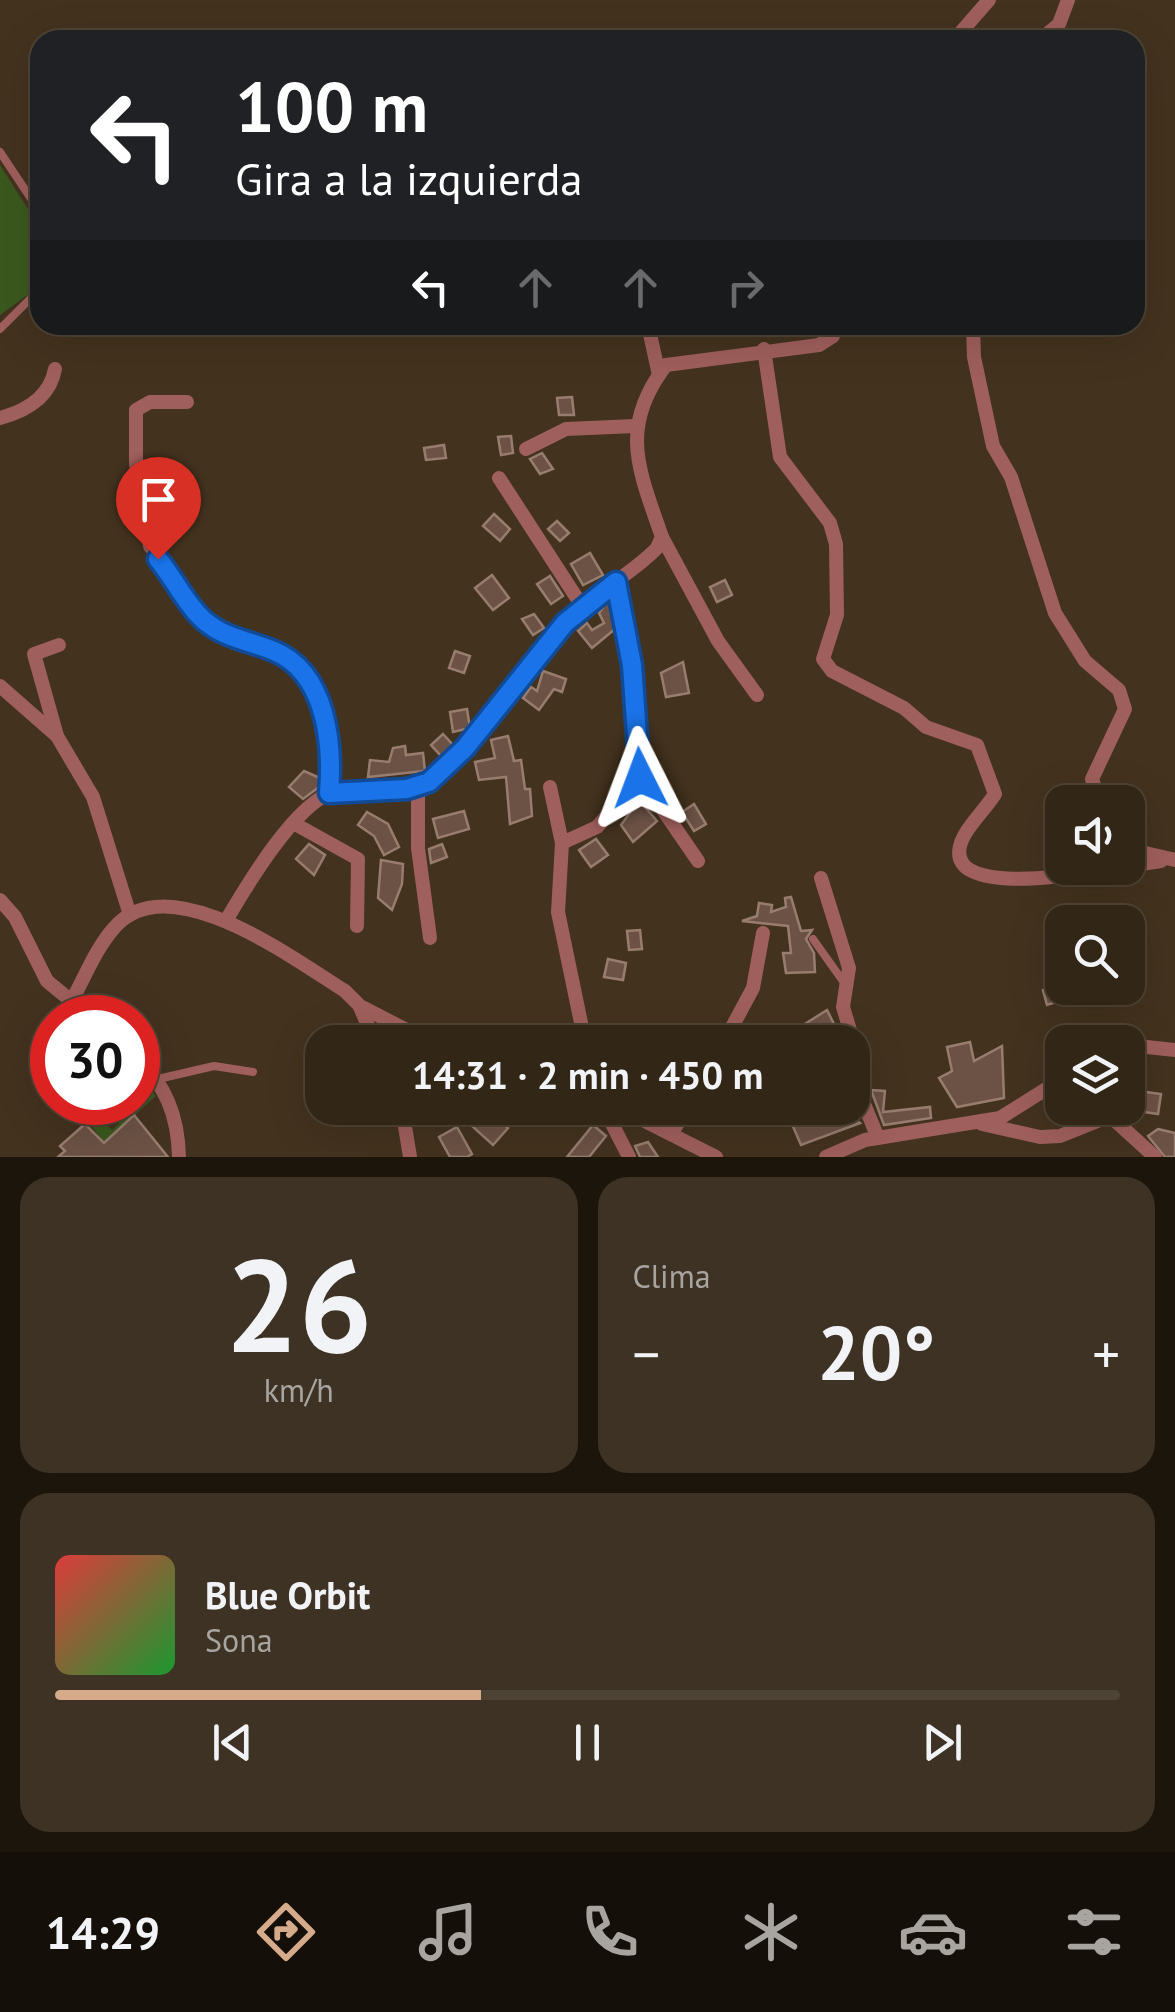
<!DOCTYPE html>
<html lang="es">
<meta charset="utf-8">
<style>
body{margin:0;font-family:"PT Sans",sans-serif;background:#3d3223;color:#f1f3f6;height:100vh;display:flex;flex-direction:column;font-size:38px;white-space:nowrap}
*{box-sizing:border-box;margin:0}
p{font-size:32px;color:#a8a5a1}
.icon{flex:none;width:55px;height:55px;fill:none;stroke:currentColor;stroke-width:2;stroke-linecap:round;stroke-linejoin:round}
.map{position:relative;height:1157px;overflow:hidden}
.side{display:flex;flex-direction:column;gap:20px;padding:20px;background:#1c150c;flex:1}
.side>*{flex:none}
.hud{position:absolute;left:30px;top:30px;width:1115px;height:305px;border-radius:30px;box-shadow:0 10px 40px #0002,0 0 0 2px #4d4335;background:#202124;color:#fff;overflow:hidden}
.tools{position:absolute;left:1045px;top:785px;display:grid;gap:20px}
.tools a{display:grid;place-items:center;width:100px;height:100px;border-radius:20px;background:#322616;box-shadow:0 10px 40px #0002,0 0 0 2px #4d4335;font-size:50px}
.speed{position:absolute;left:30px;top:995px;display:flex;gap:20px;font-size:50px;font-weight:700;text-align:center}
.speed>*{display:grid;place-content:center;width:130px;height:130px;border-radius:50%;background:#322616;box-shadow:0 10px 40px #0002,0 0 0 2px #4d4335;line-height:1}
.speed .limit{border:15px solid #d22;background:#fff;color:#111}
.pin{position:absolute;display:grid;place-items:center;width:85px;height:85px;color:#fff;margin:-102px -42px;border-radius:50% 50% 50% 0;rotate:-45deg;box-shadow:0 0 10px #0007}
.pin .icon{rotate:45deg}
.me{position:absolute;width:110px;margin:-55px;rotate:357deg;stroke-linejoin:round;filter:drop-shadow(0 0 8px #0008)}
.turn{display:flex;align-items:center;gap:35px;height:210px;padding:0 40px;font-size:45px}
.turn .icon{width:130px;height:130px;stroke-width:2.5}
.turn b{display:block;font-size:70px;line-height:85px}
.lanes{display:flex;align-items:center;height:95px;padding:0 40px;background:#0003;justify-content:center;gap:50px;direction:ltr}
.lanes .off{opacity:.35}
.big{font-size:75px;font-weight:700;line-height:1.1}
.side .card{flex:1;display:flex;flex-direction:column;justify-content:center;gap:15px;min-width:0;padding:0 35px;border-radius:30px;background:#3d3223}
.side .dial{align-items:center;gap:0}
.dial b{font-size:130px;line-height:1}
.song{display:flex;align-items:center;gap:30px}
.cover{width:120px;height:120px;border-radius:15px;background:linear-gradient(135deg,hsl(0 70% 55%),hsl(130 70% 35%))}
.played{height:10px;border-radius:5px;background:linear-gradient(90deg,#d6ab8b 40%,#4d4335 40%)}
.keys{display:flex;justify-content:space-around;direction:ltr}
.heat{display:flex;justify-content:space-between;align-items:center;font-size:55px;direction:ltr}
.side .tiles{flex:1;display:grid;gap:20px;grid-template-columns:1fr 1fr}
.card:last-child{grid-column:span 2}
.trip{position:absolute;left:305px;top:1025px;width:565px;height:100px;border-radius:30px;background:#322616;box-shadow:0 10px 40px #0002,0 0 0 2px #4d4335;font-weight:700;line-height:100px;text-align:center}
.tabs{display:flex;height:160px;justify-content:space-around;align-items:center;background:#140f09;color:#a8a5a1}
.tabs .icon{width:70px;height:70px}
.tabs .current{color:#d6ab8b}
.tabs b{font-size:45px;color:#f1f3f6}
.map>svg:first-child{display:block}
</style>
<div class="map">
<svg width="1175" height="1157" viewBox="0 0 1175 1157">
<rect width="100%" height="100%" fill="#43321e"/>
<!-- green -->
<g fill="#3a591e">
<path d="M0 165 40 228V286L0 315Z"/>
<path d="M152 1091 156 1096 89 1157H82L101 1138 85 1118 95 1112 112 1130Z"/>
</g>
<!-- building -->
<g fill="#6c5245" stroke="#987d6f" stroke-width="2.5">
<path d="M572 397 574 415H559L557 398Z"/>
<path d="M511 436 513 453 501 455 498 437Z"/>
<path d="M444 445 446 458 426 460 424 448Z"/>
<path d="M542 453 553 469 540 474 530 459Z"/>
<path d="M494 514 510 529 500 541 483 526Z"/>
<path d="M557 521 569 533 560 541 548 529Z"/>
<path d="M590 553 603 575 583 585 571 564Z"/>
<path d="M492 575 509 598 493 610 475 588Z"/>
<path d="M550 576 563 596 551 604 537 584Z"/>
<path d="M725 580 732 595 717 602 710 587Z"/>
<path d="M609 599 615 629 592 648 578 631 587 623 592 630 604 623 599 613Z"/>
<path d="M534 614 544 628 533 635 522 619Z"/>
<path d="M455 651 470 656 464 673 449 668Z"/>
<path d="M683 662 689 693 666 697 661 673Z"/>
<path d="M543 671 566 679 562 692 554 689 539 710 523 698 531 687 537 691Z"/>
<path d="M467 709 470 728 453 732 450 712Z"/>
<path d="M443 734 453 745 441 756 431 745Z"/>
<path d="M508 736 514 761 521 760 525 789H530L532 816 510 824 506 777 479 780 475 762 495 758 491 740Z"/>
<path d="M405 746 406 755 423 753 425 771 368 777 370 760 389 762 393 748Z"/>
<path d="M304 771 320 778 319 787 303 799 289 787Z"/>
<path d="M639 800 657 821 633 842 621 825Z"/>
<path d="M694 804 706 824 694 831 682 812Z"/>
<path d="M464 811 469 829 438 838 433 819Z"/>
<path d="M367 812 388 824 399 847 384 855 374 836 358 825Z"/>
<path d="M596 839 608 855 591 867 579 850Z"/>
<path d="M309 844 325 855 314 875 296 859Z"/>
<path d="M442 844 447 857 431 863 429 849Z"/>
<path d="M381 860 403 864 402 884 392 910 378 898Z"/>
<path d="M791 897 801 931 812 930 806 939 814 953 815 972 786 973 783 953H791L788 926 742 921 757 916 759 903 772 905 771 912 786 907 785 898Z"/>
<path d="M640 930 642 949 629 950 627 931Z"/>
<path d="M608 959 626 963 623 980 604 977Z"/>
<path d="M1062 984V988L1095 990 1047 1005 1043 990Z"/>
<path d="M827 1010 841 1038 810 1042 800 1027Z"/>
<path d="M970 1042 974 1061 1002 1046 1004 1098 957 1107 939 1078 952 1071 947 1047Z"/>
<path d="M871 1090 885 1091 883 1112 930 1107 931 1118 884 1125Z"/>
<path d="M1146 1092 1161 1094 1158 1114 1144 1112Z"/>
<path d="M785 1108H841L860 1123 801 1145Z"/>
<path d="M488 1110 508 1128 493 1145 473 1127Z"/>
<path d="M134 1115 168 1157H58L65 1151 60 1146 85 1124 104 1143Z"/>
<path d="M593 1125 606 1136 589 1157H567Z"/>
<path d="M457 1127 472 1154 467 1157H450L439 1137Z"/>
<path d="M1158 1129 1175 1133V1157H1165L1148 1136Z"/>
<path d="M648 1142 658 1157H640L635 1146Z"/>
</g>
<g fill="none" stroke-linecap="round" stroke-linejoin="round">
<!-- service -->
<g stroke="#9f5f5c" stroke-width="8">
<path d="M0 152 40 212"/>
<path d="M0 329 40 289"/>
<path d="M813 939 845 984"/>
<path d="M158 1079 214 1066 253 1072"/>
</g>
<!-- minor -->
<g stroke="#9f5f5c" stroke-width="14">
<path d="M954 40 989 0"/>
<path d="M1040 40 1059 24 1068 0"/>
<path d="M648 325 659 375"/>
<path d="M973 325 974 357 993 446 1011 477 1055 613 1085 661 1119 690 1125 709 1092 779 1100 802"/>
<path d="M764 349 780 457 830 523 836 544 837 615 823 659 832 671 904 708 926 727 977 745 995 794C985 810 964 829 960 846 947 901 1097 871 1121 868"/>
<path d="M187 402H150L136 410V464L150 546 208 624 278 652 308 680 326 722 332 758 329 793"/>
<path d="M0 418C26 411 50 397 55 369"/>
<path d="M526 449 566 429 635 426"/>
<path d="M499 478 582 606"/>
<path d="M662 537 718 641 757 695"/>
<path d="M0 686 57 736 93 797 130 915"/>
<path d="M57 736 34 654 59 645"/>
<path d="M641 778 698 861"/>
<path d="M418 787V848L430 938"/>
<path d="M550 787 562 843 558 912 585 1042"/>
<path d="M295 824 358 859 357 926"/>
<path d="M562 843 597 827 641 778 632 665 617 581"/>
<path d="M1128 849 1175 860"/>
<path d="M1128 866 1161 861"/>
<path d="M821 878 849 968 843 1007 862 1070 860 1094 878 1138"/>
<path d="M0 900 15 917 47 981 92 1018"/>
<path d="M227 919C247 885 295 804 333 792 370 780 408 801 442 772 492 730 524 667 568 620 594 592 630 576 657 548L662 537C639 470 618 428 666 365L819 345 833 336 834 325"/>
<path d="M71 1002C84 979 96 948 114 928 168 864 295 960 345 991L360 1006 430 1042"/>
<path d="M360 1007 375 1042"/>
<path d="M724 1042 753 988 763 933"/>
<path d="M1128 1045 1175 1050"/>
<path d="M138 1055C165 1088 178 1113 179 1157"/>
<path d="M402 1108 410 1157"/>
<path d="M604 1108 629 1157"/>
<path d="M619 1108 716 1157"/>
<path d="M982 1124 1040 1137 1060 1136 1110 1116 1155 1157"/>
<path d="M672 1133 687 1108"/>
<path d="M826 1157 865 1140 1000 1118 1062 1079"/>
</g>
</g>
<g fill="none" stroke-linecap="round" stroke-linejoin="round">
<!-- route casing -->
<g stroke="#114b97" stroke-width="25">
<path id="route" d="M158 559C174 578 190 612 210 625 229 639 253 642 274 651 327 673 333 745 329 793L407 789 429 782 465 748 565 623 616 582 632 665 640 778"/>
</g>
<!-- route -->
<use href="#route" stroke="#1a73e8" stroke-width="18"/>
</g>
</svg>
<div class="tools">
<a><svg class="icon" aria-label="sound" viewBox="0 0 24 24"><path d="M4 9h4l5-4v14l-5-4H4zM17 9q2 3 0 6"/></svg></a>
<a><svg class="icon" aria-label="search" viewBox="0 0 24 24"><circle cx="10" cy="10" r="6"/><path d="M15 15l6 6"/></svg></a>
<a><svg class="icon" aria-label="layers" viewBox="0 0 24 24"><path d="M12 4l9 5-9 5-9-5zM3 14l9 5 9-5"/></svg></a>
</div>
<div class="speed"><div class="limit">30</div></div>
<div class="pin" style="left:158px;top:559px;background:#d93025"><svg class="icon" aria-label="arrive" viewBox="0 0 24 24"><path d="M6 21V4h12l-3 4 3 4H6"/></svg></div>
<svg class="me" style="left:640px;top:778px" viewBox="-20 -20 40 40"><path d="M0-17L14 15 0 8-14 15z" fill="#1a73e8" stroke="#fff" stroke-width="4"/></svg>
<div class="trip">14:31 · 2 min · 450 m</div>
<div class="hud">
<div class="turn"><svg class="icon" aria-label="left" viewBox="0 0 24 24"><path d="M17 20v-9H6M10 6l-5 5 5 5"/></svg><div><b>100 m</b>Gira a la izquierda</div></div>
<div class="lanes"><svg class="icon" aria-label="left" viewBox="0 0 24 24"><path d="M17 20v-9H6M10 6l-5 5 5 5"/></svg><svg class="icon off" aria-label="ahead" viewBox="0 0 24 24"><path d="M12 20V5M6 11l6-6 6 6"/></svg><svg class="icon off" aria-label="ahead" viewBox="0 0 24 24"><path d="M12 20V5M6 11l6-6 6 6"/></svg><svg class="icon off" aria-label="right" viewBox="0 0 24 24"><path d="M7 20v-9h11M14 6l5 5-5 5"/></svg></div>
</div>
</div>
<section class="side">
<div class="tiles">
<div class="card dial"><b>26</b><p>km/h</p></div>
<div class="card"><p>Clima</p>
<div class="heat"><a>−</a><b class="big">20°</b><a>+</a></div>
</div>
<div class="card">
<div class="song"><i class="cover"></i><div><b>Blue Orbit</b><p>Sona</p></div></div>
<div class="played"></div>
<div class="keys"><svg class="icon" aria-label="previous" viewBox="0 0 24 24"><path d="M18 5L8 12l10 7zM5 5v14"/></svg><svg class="icon" aria-label="pause" viewBox="0 0 24 24"><path d="M8 5v14M16 5v14"/></svg><svg class="icon" aria-label="next" viewBox="0 0 24 24"><path d="M6 5l10 7-10 7zM19 5v14"/></svg></div>
</div>
</div>
</section>
<nav class="tabs">
<b>14:29</b>
<svg class="icon current" aria-label="directions" viewBox="0 0 24 24"><path d="M12 3l9 9-9 9-9-9zM9 14v-3h6M13 9l2 2-2 2"/></svg>
<svg class="icon" aria-label="music" viewBox="0 0 24 24"><path d="M9 18V5l10-2v13"/><circle cx="6" cy="18" r="3"/><circle cx="16" cy="16" r="3"/></svg>
<svg class="icon" aria-label="phone" viewBox="0 0 24 24"><path d="M5 4h4l2 5-3 2q2 4 5 5l2-3 5 2v4C11 20 4 13 5 4z"/></svg>
<svg class="icon" aria-label="climate" viewBox="0 0 24 24"><path d="M12 3v18M4 7l16 10M4 17L20 7"/></svg>
<svg class="icon" aria-label="car" viewBox="0 0 24 24"><path d="M5 17H2v-5l4-1 3-4h7l3 4 3 1v5h-3M9 17h6M6 11h13"/><circle cx="7" cy="17" r="2"/><circle cx="17" cy="17" r="2"/></svg>
<svg class="icon" aria-label="filters" viewBox="0 0 24 24"><path d="M4 7h16M4 17h16"/><circle cx="9" cy="7" r="2"/><circle cx="15" cy="17" r="2"/></svg>
</nav>
